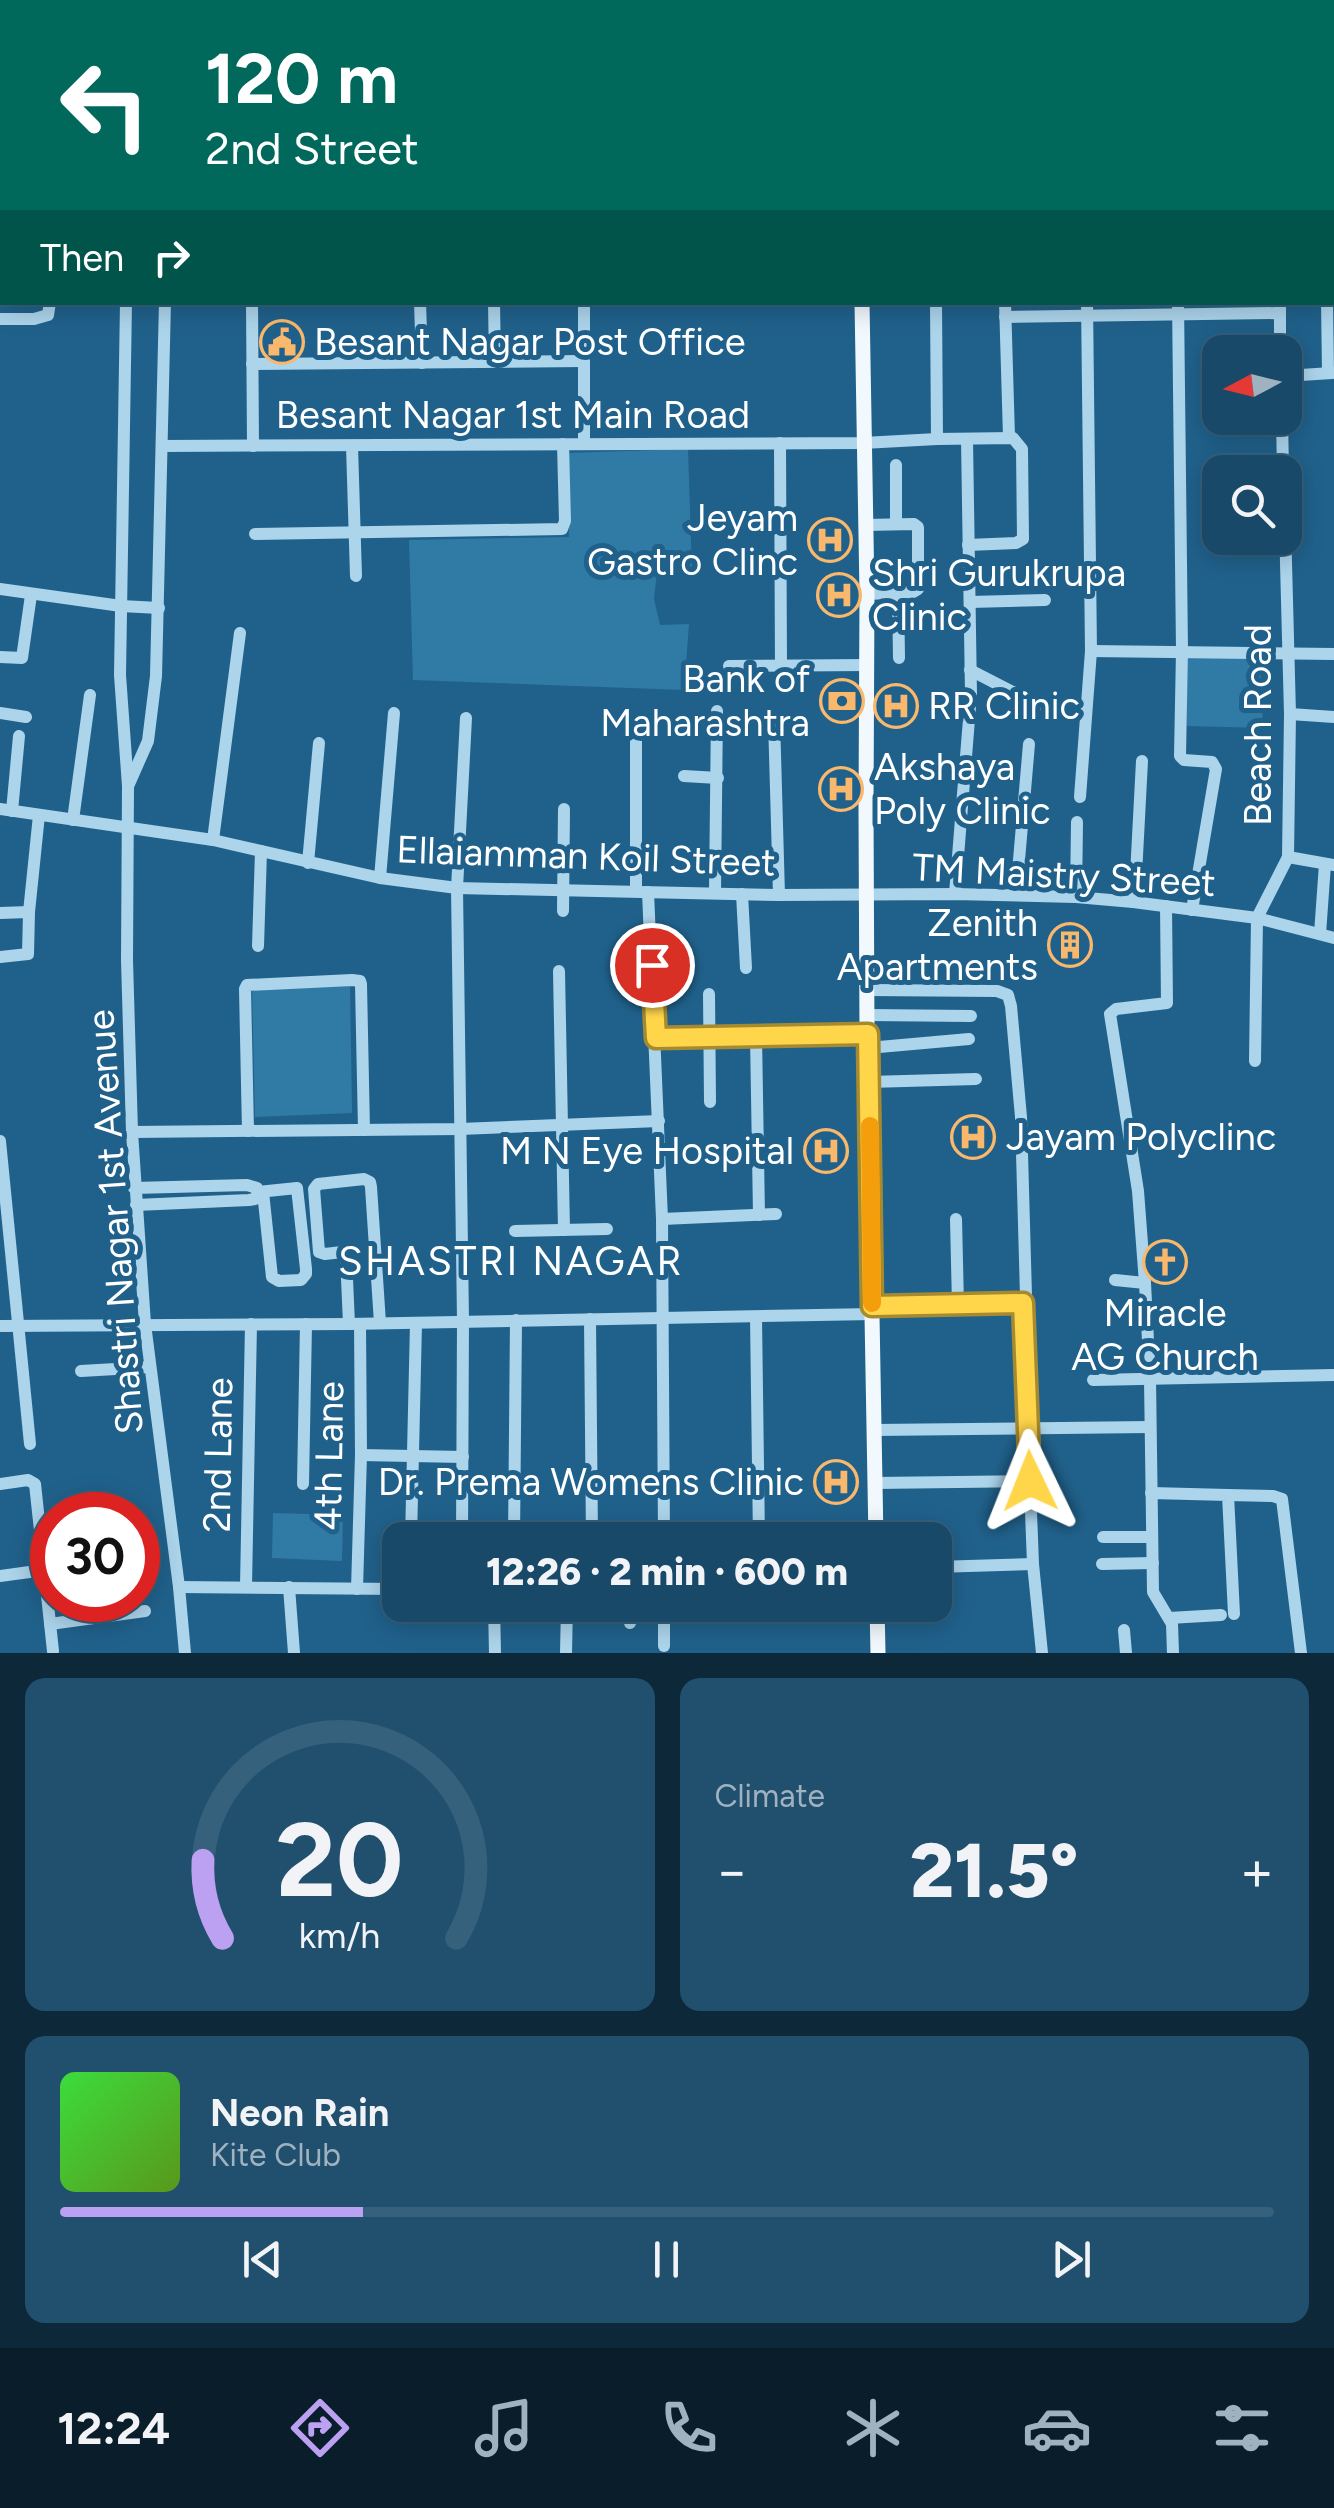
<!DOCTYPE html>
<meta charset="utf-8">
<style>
body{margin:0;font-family:Figtree,sans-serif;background:#21506e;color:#f1f3f6;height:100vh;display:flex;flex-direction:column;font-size:38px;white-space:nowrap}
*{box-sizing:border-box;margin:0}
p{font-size:32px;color:#9fb2c0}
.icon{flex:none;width:55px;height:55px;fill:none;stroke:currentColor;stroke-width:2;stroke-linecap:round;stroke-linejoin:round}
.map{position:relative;height:1653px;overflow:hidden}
.side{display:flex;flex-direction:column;gap:25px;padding:25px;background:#0d2839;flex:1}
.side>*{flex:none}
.top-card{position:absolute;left:0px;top:0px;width:1335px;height:305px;box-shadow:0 5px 25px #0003,0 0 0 2px #36617c;background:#00695c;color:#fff;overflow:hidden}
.needle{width:65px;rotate:263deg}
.tools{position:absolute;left:1202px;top:335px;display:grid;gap:20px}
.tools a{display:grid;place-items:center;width:100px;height:100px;border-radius:20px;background:#184968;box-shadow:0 5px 25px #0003,0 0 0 2px #36617c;font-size:50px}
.speed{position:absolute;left:30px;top:1492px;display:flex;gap:20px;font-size:50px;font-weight:700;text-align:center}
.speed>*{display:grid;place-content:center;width:130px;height:130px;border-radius:50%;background:#184968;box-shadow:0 5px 25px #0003,0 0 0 2px #36617c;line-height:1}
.speed .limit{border:15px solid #d22;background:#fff;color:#111}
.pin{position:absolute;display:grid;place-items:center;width:85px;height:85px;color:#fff;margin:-42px;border:5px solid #fff;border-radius:50%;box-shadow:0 2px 10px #0007}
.me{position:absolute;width:110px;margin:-55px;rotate:358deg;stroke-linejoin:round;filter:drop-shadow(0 0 8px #0008)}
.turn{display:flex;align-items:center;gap:35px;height:210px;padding:0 40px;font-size:45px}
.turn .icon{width:130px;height:130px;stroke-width:2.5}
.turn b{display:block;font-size:70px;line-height:85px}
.then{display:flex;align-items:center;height:95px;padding:0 40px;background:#0003;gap:20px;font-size:38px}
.big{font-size:75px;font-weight:800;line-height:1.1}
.side .widget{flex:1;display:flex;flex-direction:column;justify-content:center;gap:15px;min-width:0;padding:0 35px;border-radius:20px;background:#21506e}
.side .dial{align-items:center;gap:0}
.dial svg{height:260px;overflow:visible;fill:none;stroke:#36617c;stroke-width:7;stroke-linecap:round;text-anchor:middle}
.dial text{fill:#f1f3f6;stroke:none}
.song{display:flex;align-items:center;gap:30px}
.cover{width:120px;height:120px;border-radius:15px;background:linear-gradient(135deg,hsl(120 70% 55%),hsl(90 70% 35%))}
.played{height:10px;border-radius:5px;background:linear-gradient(90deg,#bca0f2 25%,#36617c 25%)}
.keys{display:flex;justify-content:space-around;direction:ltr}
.heat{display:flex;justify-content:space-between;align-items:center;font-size:55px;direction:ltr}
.side .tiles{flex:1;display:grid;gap:25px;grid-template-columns:1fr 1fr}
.widget:last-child{grid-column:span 2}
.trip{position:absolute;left:382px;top:1522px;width:570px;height:100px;border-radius:20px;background:#184968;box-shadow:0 5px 25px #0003,0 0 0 2px #36617c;font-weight:800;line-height:100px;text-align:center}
.dock{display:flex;height:160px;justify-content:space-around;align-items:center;background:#0a1d2a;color:#9fb2c0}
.dock .icon{width:70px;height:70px}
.dock .active{color:#bca0f2}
.dock b{font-size:45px;color:#f1f3f6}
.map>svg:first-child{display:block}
</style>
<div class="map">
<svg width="1334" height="1653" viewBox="0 0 1334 1653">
<rect width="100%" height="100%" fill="#20618b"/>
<!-- green -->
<g fill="#307ba6">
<path d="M688 449 692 572 657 573 654 599 660 625 689 624 684 690 413 680 409 540 569 537 567 453Z"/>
<path d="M1187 656 1260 659 1263 728 1187 726Z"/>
<path d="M350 985 352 1113 255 1117 252 986Z"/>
<path d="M273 1513 343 1515 342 1561 272 1558Z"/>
</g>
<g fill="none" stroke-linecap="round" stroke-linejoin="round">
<!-- minor -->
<g stroke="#acd4eb" stroke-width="12">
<path d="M255 0 256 2"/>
<path d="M328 0V2"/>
<path d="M352 0 353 2"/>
<path d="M505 0 506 2"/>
<path d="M1175 0V2"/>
<path d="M1269 0 1270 2"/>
<path d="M314 2 319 0"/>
<path d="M935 2V0"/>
<path d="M1004 2V0"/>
<path d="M1088 2V0"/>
<path d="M0 219 2 220"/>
<path d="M1332 262H1334"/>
<path d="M126 302 120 675 128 786 127 960 132 1132 145 1324 179 1587 185 1653"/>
<path d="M252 302 253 446"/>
<path d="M420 302 422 363"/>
<path d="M494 302 495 362"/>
<path d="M584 302V444"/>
<path d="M936 302 937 439"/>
<path d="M1005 302 1009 437"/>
<path d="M1178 302 1182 650 1180 756 1184 760 1212 762 1216 769 1192 910"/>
<path d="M1280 302V352"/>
<path d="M1327 302 1328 373"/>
<path d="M1005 317 1280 313"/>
<path d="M0 319H34L48 315 50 302"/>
<path d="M252 364 584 361"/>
<path d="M1285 376 1332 373"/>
<path d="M1282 418 1283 472"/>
<path d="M780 443 781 666"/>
<path d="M162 446 863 443 937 439 1013 438 1022 449 1023 539 1016 543 968 545"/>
<path d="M352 446 356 576"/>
<path d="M896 465V524"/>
<path d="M866 525 914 524 918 527V589L913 592 867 594"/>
<path d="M255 534 562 529 565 521 563 444"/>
<path d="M0 589 121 606 159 608"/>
<path d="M898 593 899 658"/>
<path d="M970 602 1045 600"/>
<path d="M1091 651 1334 654"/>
<path d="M0 657 22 658 31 595"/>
<path d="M729 666 867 665"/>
<path d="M970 670 1038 705"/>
<path d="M0 713 26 717"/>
<path d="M1290 714 1334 717"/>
<path d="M774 719 779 895"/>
<path d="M669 726 718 727"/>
<path d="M636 732V891"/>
<path d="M684 776 718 778"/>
<path d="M129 784 148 741 156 676 165 302"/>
<path d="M1080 797 1091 651 1087 302"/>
<path d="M0 809 213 840 380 878 457 888 779 895 955 894 1076 897 1133 902 1257 918 1334 938"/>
<path d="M12 811 19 736"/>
<path d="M73 820 90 695"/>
<path d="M213 840 240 633"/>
<path d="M1288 857 1334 865"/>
<path d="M308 863 319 743"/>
<path d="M380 878 394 713"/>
<path d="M648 892 662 1219 664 1540"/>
<path d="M715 892 717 711"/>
<path d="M742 894 746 968"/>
<path d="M955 894 971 694 967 439"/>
<path d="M1016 895 1029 744"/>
<path d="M1076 897 1077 822"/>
<path d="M1133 902 1135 894 1142 761"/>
<path d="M1166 906 1167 1003 1116 1009 1110 1014 1138 1191 1145 1283 1150 1379 1153 1592 1172 1624 1173 1653"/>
<path d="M563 911 564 809"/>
<path d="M0 913 29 912"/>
<path d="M1320 934 1325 864"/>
<path d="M258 946 261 851"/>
<path d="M0 957 28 954 29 912 39 815"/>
<path d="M559 971 564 1230"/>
<path d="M867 990 997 991 1008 995 1011 1006 1021 1117 1026 1296 1023 1303 1017 1304 872 1307"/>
<path d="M709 994 710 1102"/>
<path d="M868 1015 971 1016"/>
<path d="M756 1036 759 1215"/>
<path d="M656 1038 867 1034"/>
<path d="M868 1048 969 1039"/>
<path d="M1255 1061 1257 918 1288 857 1290 714 1285 525"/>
<path d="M869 1082 976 1079"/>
<path d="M248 1131 245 989 247 985 352 980 360 981 361 984 364 1130"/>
<path d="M132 1132 460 1129 659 1121"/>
<path d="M0 1141 30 1444"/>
<path d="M134 1188 247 1185 257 1188 258 1192"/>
<path d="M136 1205 249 1200 255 1199 258 1192 297 1188 306 1269V1274L301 1280 279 1281 272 1277 263 1192"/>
<path d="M662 1219 776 1214"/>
<path d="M956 1219 958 1305"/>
<path d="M515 1231 607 1229"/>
<path d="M1115 1280 1145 1283"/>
<path d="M1023 1303 1033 1564 1042 1653"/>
<path d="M756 1317 759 1540"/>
<path d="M590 1319 592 1540"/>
<path d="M349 1324 346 1256 342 1252 325 1254 319 1252 314 1189 318 1184 364 1179 370 1182 371 1187 380 1323"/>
<path d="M0 1326 349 1324 873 1314"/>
<path d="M81 1371 150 1367"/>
<path d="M1093 1380 1334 1375"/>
<path d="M874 1430 1150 1427"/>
<path d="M361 1455 463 1457"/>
<path d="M875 1483 1030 1481"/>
<path d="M0 1484 28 1480 35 1484 53 1651"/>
<path d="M303 1484 306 1324"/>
<path d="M1151 1493 1228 1495 1234 1614"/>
<path d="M1228 1495 1273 1496 1282 1499 1301 1653"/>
<path d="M817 1537 876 1536"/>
<path d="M1103 1537H1152"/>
<path d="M411 1540 416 1323"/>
<path d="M462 1540 463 1321 457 888 466 718"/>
<path d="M514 1540 516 1320"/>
<path d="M1102 1564 1153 1563"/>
<path d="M935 1567 1033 1564"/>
<path d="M0 1576 44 1570"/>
<path d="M246 1586 251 1324"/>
<path d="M179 1587 400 1589"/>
<path d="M289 1587 294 1653"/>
<path d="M357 1589 361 1455 360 1324"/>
<path d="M494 1605 495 1653"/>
<path d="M629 1605 630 1623"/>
<path d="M1169 1618 1221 1615"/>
<path d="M50 1624 145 1611"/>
<path d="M1124 1630 1126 1653"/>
<path d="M664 1646V1605"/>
<path d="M566 1653 567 1605"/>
</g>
<!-- major -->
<g stroke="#f1f9fe" stroke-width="15">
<path d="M861 0V2"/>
<path d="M619 2 625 0"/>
<path d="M0 135 2 136"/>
<path d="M862 302 867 594 866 808 867 1034 876 1540"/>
<path d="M877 1605 878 1653"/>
</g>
</g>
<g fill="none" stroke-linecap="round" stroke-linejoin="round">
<!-- route casing -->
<g stroke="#a68a30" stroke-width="25">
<path id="route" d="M652 965 656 1038 868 1034 872 1306 1023 1303 1030 1481"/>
</g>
<!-- route -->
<use href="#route" stroke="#ffd54a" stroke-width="18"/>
<!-- slow -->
<path stroke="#f59e0b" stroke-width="18" d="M870 1126 872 1303"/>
</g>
<!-- icons -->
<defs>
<g id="civic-ring" transform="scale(2.25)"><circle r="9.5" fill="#20618b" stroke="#f9b86c" stroke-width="1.5"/><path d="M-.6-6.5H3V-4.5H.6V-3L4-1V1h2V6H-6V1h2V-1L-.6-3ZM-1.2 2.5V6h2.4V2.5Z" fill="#f9b86c"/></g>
<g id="hospital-ring" transform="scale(2.25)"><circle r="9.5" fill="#20618b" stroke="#f9b86c" stroke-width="1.5"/><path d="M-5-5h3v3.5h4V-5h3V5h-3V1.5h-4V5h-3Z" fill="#f9b86c"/></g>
<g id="bank-ring" transform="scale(2.25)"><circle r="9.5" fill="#20618b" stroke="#f9b86c" stroke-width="1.5"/><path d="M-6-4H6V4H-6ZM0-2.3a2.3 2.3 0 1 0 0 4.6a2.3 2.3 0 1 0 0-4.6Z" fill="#f9b86c"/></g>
<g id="building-ring" transform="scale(2.25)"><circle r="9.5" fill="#20618b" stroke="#f9b86c" stroke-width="1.5"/><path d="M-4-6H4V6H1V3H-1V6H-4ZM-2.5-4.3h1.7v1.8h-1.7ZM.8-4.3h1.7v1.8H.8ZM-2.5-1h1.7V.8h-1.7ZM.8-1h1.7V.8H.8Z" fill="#f9b86c"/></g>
<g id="church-ring" transform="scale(2.25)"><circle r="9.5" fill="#20618b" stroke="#f9b86c" stroke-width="1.5"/><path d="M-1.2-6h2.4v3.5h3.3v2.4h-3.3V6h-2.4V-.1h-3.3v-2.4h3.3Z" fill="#f9b86c"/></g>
</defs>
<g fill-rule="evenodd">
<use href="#civic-ring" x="282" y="342"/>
<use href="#hospital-ring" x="830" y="540"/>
<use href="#hospital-ring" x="839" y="595"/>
<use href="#bank-ring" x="842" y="701"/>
<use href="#hospital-ring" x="896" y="706"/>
<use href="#hospital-ring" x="841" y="789"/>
<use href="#building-ring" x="1070" y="945"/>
<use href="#hospital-ring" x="973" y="1137"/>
<use href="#hospital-ring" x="826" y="1151"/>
<use href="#church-ring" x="1165" y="1262"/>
<use href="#hospital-ring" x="836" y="1482"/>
</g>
<g text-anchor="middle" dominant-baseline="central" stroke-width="10" stroke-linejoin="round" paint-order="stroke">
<!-- poi labels -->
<g font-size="38" fill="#fff" stroke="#20618b" text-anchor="start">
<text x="314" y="342">Besant Nagar Post Office</text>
<text x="798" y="518" text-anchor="end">Jeyam<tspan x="798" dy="44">Gastro Clinc</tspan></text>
<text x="872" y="573">Shri Gurukrupa<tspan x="872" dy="44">Clinic</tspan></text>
<text x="810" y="679" text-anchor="end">Bank of<tspan x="810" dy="44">Maharashtra</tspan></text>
<text x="928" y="706">RR Clinic</text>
<text x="874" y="767">Akshaya<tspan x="874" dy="44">Poly Clinic</tspan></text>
<text x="1038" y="923" text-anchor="end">Zenith<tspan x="1038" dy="44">Apartments</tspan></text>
<text x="1006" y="1137">Jayam Polyclinc</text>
<text x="794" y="1151" text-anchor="end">M N Eye Hospital</text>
<text x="1165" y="1313" text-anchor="middle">Miracle<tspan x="1165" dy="44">AG Church</tspan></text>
<text x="804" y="1482" text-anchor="end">Dr. Prema Womens Clinic</text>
</g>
<!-- street labels -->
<g font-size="38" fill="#fff" stroke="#20618b">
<text x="513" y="415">Besant Nagar 1st Main Road</text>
<text transform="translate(1258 725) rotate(-90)">Beach Road</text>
<text transform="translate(586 856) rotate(2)">Ellaiamman Koil Street</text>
<text transform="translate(1064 875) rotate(3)">TM Maistry Street</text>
<text transform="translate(115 1222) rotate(-94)">Shastri Nagar 1st Avenue</text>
<text transform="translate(218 1455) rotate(-89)">2nd Lane</text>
<text transform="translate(329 1456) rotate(-89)">4th Lane</text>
</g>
<!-- neighbourhood labels -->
<g font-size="40" letter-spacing="2.5" fill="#fff" stroke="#20618b">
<text x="511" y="1261">SHASTRI NAGAR</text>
</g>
</g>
</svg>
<div class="tools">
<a><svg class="needle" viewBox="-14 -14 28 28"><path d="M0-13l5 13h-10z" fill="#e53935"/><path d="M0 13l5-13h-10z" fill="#9fb2c0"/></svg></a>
<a><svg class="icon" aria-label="search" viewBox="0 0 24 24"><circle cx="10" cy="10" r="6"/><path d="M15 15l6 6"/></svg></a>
</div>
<div class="speed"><div class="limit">30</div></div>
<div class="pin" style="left:652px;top:965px;background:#d93025"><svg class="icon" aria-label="arrive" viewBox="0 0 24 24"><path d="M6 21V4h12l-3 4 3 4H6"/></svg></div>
<svg class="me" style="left:1030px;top:1481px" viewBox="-20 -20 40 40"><path d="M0-17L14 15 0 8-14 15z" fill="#ffd54a" stroke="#fff" stroke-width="4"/></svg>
<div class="trip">12:26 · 2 min · 600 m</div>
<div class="top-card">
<div class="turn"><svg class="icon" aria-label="left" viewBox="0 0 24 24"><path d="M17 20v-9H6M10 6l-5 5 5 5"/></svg><div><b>120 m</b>2nd Street</div></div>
<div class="then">Then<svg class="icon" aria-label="right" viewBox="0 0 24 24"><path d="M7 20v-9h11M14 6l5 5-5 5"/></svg></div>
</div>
</div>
<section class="side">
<div class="tiles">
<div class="widget dial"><svg viewBox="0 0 100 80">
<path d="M14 69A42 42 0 1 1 86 69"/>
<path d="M14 69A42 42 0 0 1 8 45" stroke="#bca0f2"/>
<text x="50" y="56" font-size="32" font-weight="700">20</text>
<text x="50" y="72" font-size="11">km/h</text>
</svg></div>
<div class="widget"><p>Climate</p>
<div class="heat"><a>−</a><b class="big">21.5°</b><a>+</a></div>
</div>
<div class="widget">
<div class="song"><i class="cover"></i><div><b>Neon Rain</b><p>Kite Club</p></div></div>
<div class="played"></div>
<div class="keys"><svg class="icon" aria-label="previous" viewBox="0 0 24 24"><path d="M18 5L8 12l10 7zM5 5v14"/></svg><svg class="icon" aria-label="pause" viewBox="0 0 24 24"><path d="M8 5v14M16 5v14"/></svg><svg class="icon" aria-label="next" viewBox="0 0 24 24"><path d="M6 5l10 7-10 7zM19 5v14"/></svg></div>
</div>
</div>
</section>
<nav class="dock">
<b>12:24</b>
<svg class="icon active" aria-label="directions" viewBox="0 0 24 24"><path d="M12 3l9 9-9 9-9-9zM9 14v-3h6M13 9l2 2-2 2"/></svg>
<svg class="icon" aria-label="music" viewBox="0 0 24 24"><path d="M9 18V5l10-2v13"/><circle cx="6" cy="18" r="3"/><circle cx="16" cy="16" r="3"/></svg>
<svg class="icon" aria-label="phone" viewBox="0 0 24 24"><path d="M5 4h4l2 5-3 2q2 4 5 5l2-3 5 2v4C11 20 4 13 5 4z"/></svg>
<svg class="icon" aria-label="climate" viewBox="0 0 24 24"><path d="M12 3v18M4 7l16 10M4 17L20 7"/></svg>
<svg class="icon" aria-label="car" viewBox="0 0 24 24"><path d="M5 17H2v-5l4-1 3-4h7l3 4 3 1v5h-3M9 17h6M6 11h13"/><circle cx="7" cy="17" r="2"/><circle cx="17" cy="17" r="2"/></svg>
<svg class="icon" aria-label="filters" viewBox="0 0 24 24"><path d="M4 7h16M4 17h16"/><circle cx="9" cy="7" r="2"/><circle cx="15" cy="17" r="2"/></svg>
</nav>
